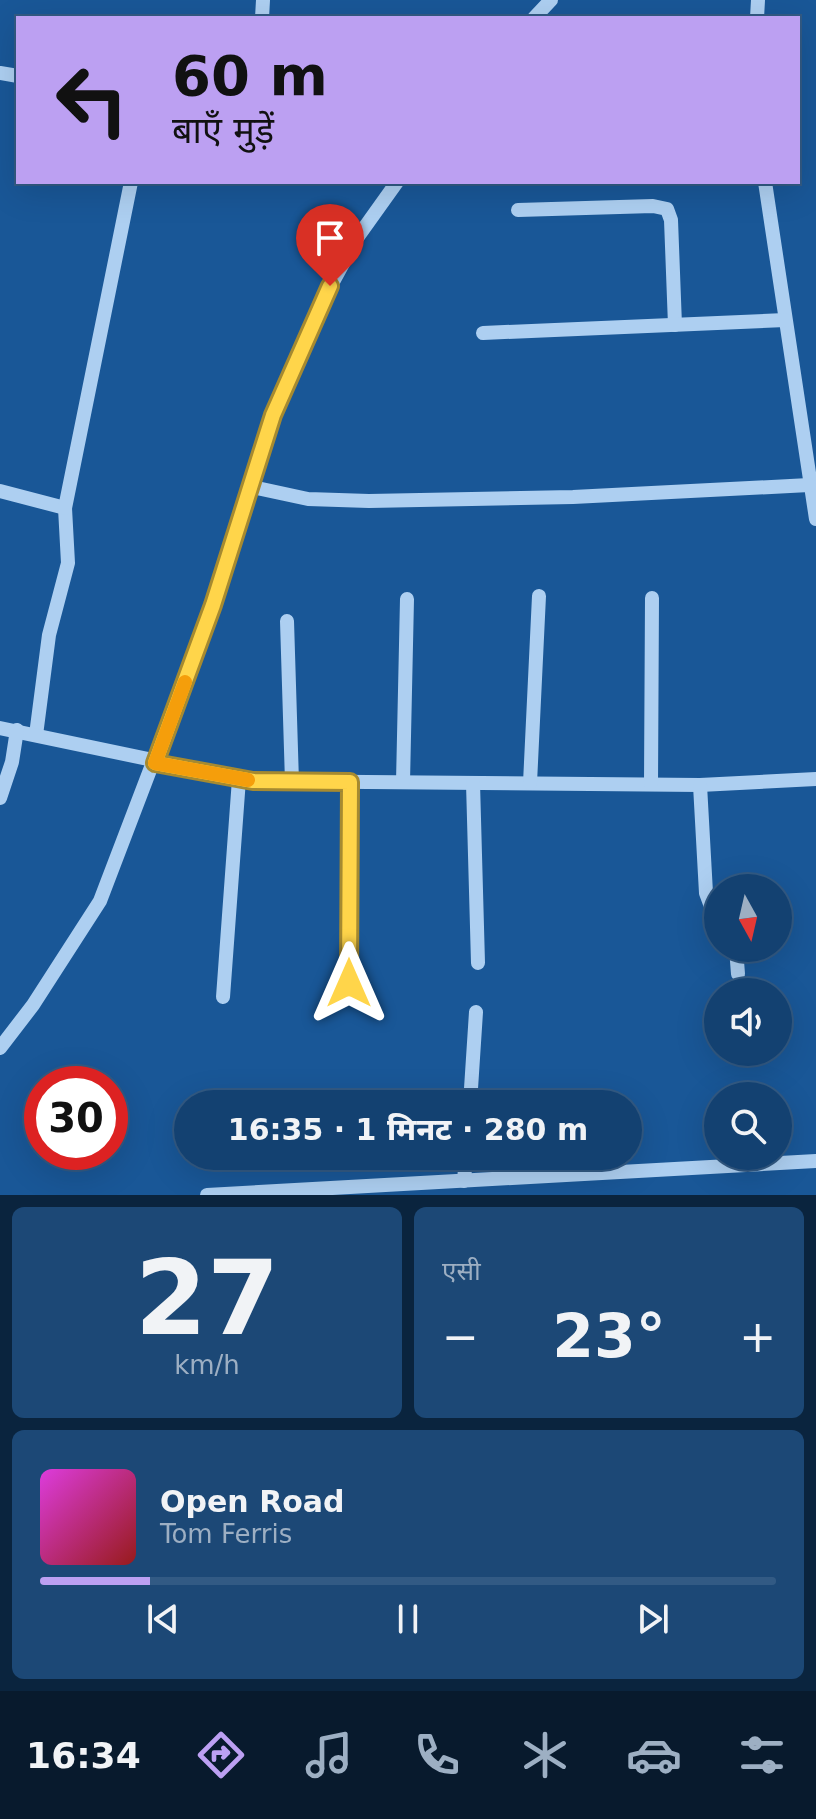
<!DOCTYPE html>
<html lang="hi">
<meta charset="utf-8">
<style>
body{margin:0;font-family:"DejaVu Sans","Noto Sans Devanagari",sans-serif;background:#1c4876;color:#f1f3f6;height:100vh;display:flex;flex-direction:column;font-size:30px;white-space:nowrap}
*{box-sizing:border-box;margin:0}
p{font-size:26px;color:#9dafc3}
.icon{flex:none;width:44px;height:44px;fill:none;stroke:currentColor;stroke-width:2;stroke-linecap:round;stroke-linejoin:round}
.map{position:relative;height:1195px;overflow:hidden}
.drawer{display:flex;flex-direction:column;gap:12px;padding:12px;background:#0a243e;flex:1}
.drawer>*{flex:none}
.guide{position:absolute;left:16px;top:16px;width:784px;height:168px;border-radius:0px;box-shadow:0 8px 32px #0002,0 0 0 2px #325a84;background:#bca0f2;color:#111;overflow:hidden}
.needle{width:52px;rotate:172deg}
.controls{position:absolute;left:704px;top:874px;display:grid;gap:16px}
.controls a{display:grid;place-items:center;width:88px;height:88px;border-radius:50%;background:#134171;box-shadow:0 8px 32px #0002,0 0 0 2px #325a84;font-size:40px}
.speed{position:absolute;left:24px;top:1066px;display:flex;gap:16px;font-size:40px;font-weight:700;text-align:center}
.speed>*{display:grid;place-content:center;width:104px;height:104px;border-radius:50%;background:#134171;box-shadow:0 8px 32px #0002,0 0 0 2px #325a84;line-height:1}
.speed .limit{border:12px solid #d22;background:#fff;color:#111}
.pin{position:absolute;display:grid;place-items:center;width:68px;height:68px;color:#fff;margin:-82px -34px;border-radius:50% 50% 50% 0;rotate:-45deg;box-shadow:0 0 8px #0007}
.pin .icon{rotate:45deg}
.me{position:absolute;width:88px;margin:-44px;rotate:0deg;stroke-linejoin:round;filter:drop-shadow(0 0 6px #0008)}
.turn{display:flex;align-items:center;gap:28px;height:168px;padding:0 24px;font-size:36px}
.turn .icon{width:104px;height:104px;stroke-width:2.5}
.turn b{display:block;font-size:56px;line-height:68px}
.big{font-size:60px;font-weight:800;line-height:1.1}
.drawer .widget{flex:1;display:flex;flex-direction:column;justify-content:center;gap:12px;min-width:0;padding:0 28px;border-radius:12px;background:#1c4876}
.drawer .dial{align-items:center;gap:0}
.dial b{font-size:104px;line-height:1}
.song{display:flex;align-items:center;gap:24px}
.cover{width:96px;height:96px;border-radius:12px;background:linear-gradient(135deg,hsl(300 70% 55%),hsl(0 70% 35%))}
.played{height:8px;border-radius:4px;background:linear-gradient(90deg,#bca0f2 15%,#325a84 15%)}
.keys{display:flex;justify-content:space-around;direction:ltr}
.heat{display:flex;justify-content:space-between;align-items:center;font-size:44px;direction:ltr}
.drawer .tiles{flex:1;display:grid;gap:12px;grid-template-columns:1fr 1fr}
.widget:last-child{grid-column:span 2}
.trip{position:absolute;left:174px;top:1090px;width:468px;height:80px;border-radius:40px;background:#134171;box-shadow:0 8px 32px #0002,0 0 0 2px #325a84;font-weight:800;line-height:80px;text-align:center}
.tab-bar{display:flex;height:128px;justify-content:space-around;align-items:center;background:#081a2d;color:#9dafc3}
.tab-bar .icon{width:56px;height:56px}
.tab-bar .active{color:#bca0f2}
.tab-bar b{font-size:36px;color:#f1f3f6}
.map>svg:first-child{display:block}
</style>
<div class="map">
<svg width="816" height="1195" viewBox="0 0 816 1195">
<rect width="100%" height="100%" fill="#195797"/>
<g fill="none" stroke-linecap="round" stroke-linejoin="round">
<!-- minor -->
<g stroke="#adcff1" stroke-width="14">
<path d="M262 18 263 0"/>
<path d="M534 18 551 0"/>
<path d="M757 18 758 0"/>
<path d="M0 73 18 76"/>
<path d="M765 182 816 519"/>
<path d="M518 210 653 206 667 209 671 220 675 325"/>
<path d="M483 333 785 320"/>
<path d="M252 487 308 499 369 501 573 497 809 485"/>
<path d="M0 491 65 508 68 563 49 635 36 735"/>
<path d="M65 508 131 182"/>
<path d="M287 621 292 782"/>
<path d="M0 728 253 781 700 785 816 779"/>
<path d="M403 782 407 599"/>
<path d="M473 783 478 963"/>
<path d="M530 783 539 596"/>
<path d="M651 784 652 598"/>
<path d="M700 785 706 893 713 912 718 915"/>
<path d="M0 798 12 762 17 730"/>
<path d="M736 948 738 974"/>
<path d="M349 983 350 782"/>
<path d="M223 997 239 779"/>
<path d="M0 1048 33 1005 100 901 213 605 273 415 317 311 357 238 397 182"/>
<path d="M470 1104 476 1012"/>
<path d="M464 1181 466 1156"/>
<path d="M207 1195 816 1161"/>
</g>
</g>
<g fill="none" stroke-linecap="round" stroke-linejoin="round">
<!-- route casing -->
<g stroke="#a68a30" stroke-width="20">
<path id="route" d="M330 286 273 415 213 605 155 763 253 781 350 782 349 983"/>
</g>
<!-- route -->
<use href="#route" stroke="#ffd54a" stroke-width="14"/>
<!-- slow -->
<path stroke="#f59e0b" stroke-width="14" d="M185 682 155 763 248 780"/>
</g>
</svg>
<div class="controls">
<a><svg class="needle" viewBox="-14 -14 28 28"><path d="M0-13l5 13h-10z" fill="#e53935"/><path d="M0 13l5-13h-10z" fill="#9dafc3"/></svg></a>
<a><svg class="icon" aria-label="sound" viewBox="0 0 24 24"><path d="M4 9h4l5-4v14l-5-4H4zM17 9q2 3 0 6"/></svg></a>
<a><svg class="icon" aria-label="search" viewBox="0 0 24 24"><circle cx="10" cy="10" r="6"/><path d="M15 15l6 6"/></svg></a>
</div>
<div class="speed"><div class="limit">30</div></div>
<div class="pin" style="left:330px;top:286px;background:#d93025"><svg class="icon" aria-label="arrive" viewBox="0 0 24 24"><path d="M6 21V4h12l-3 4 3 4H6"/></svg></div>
<svg class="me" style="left:349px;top:983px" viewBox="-20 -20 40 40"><path d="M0-17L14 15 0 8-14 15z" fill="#ffd54a" stroke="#fff" stroke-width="4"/></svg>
<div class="trip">16:35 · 1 मिनट · 280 m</div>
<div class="guide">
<div class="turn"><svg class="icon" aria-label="left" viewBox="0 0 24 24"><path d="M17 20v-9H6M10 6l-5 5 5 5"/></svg><div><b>60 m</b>बाएँ मुड़ें</div></div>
</div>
</div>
<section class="drawer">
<div class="tiles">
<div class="widget dial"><b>27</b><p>km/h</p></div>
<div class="widget"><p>एसी</p>
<div class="heat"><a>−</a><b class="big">23°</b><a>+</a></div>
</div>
<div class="widget">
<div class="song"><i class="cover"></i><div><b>Open Road</b><p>Tom Ferris</p></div></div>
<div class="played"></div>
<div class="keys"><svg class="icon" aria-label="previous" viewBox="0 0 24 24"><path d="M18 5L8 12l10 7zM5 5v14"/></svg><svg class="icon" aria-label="pause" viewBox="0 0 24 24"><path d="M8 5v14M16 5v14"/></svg><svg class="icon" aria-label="next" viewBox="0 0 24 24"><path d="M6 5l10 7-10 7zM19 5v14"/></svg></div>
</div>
</div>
</section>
<nav class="tab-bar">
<b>16:34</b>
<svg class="icon active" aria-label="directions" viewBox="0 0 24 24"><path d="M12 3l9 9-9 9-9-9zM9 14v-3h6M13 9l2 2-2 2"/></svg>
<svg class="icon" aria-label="music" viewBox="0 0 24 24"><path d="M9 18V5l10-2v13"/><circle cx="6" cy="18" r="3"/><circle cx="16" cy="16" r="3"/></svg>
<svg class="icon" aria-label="phone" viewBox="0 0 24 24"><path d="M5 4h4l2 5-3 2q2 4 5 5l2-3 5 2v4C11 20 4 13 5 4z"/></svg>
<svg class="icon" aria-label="climate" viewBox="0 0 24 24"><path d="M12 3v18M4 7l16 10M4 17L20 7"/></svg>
<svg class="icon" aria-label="car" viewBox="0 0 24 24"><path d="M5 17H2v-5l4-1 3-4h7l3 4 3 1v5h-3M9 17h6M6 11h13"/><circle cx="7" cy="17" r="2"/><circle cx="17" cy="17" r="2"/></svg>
<svg class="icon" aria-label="filters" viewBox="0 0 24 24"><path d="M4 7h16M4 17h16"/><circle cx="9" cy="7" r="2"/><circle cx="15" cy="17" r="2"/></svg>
</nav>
